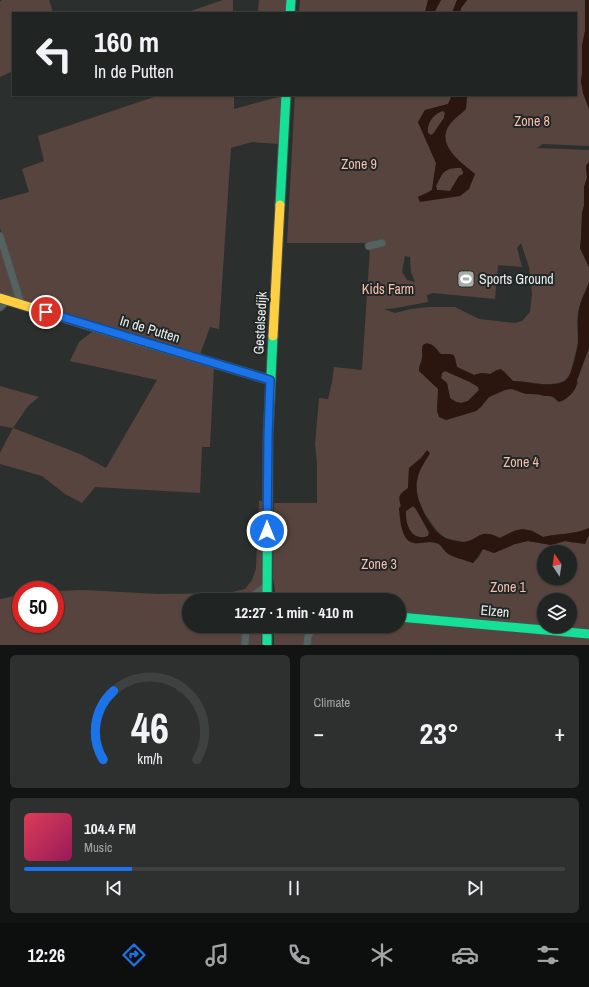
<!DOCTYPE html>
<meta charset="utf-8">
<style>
body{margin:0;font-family:"Archivo Narrow",sans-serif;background:#2d302f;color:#f1f3f6;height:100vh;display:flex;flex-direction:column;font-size:15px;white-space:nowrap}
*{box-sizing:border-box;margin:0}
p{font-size:13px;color:#a2a4a5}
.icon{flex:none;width:22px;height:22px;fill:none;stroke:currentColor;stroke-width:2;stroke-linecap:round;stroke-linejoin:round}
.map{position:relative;height:645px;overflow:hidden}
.sheet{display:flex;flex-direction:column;gap:10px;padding:10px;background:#121413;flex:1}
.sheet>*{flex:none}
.top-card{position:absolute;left:12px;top:12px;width:565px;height:84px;border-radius:0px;box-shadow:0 1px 3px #0004,0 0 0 1px #3d4140;background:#202422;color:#f1f3f6;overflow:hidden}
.needle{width:26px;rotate:347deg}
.fabs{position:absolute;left:537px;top:545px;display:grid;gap:8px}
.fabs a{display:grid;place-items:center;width:40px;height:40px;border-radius:50%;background:#202422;box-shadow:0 1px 3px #0004,0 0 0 1px #3d4140;font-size:20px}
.speed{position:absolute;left:12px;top:581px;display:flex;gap:8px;font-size:20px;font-weight:700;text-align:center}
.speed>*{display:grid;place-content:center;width:52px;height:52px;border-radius:50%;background:#202422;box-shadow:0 1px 3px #0004,0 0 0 1px #3d4140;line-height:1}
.speed .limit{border:6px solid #d22;background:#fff;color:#111}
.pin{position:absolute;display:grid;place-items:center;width:34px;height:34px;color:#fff;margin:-17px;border:2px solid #fff;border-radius:50%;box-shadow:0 1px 4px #0007}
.me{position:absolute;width:44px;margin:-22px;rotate:0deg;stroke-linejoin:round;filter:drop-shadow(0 0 3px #0008)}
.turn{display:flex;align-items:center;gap:14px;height:84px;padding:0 16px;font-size:18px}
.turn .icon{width:52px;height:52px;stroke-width:2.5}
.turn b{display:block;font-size:28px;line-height:34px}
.big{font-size:30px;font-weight:700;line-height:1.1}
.sheet .widget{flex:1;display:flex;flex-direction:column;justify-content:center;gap:6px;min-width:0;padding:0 14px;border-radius:6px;background:#2d302f}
.sheet .dial{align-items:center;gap:0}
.dial svg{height:104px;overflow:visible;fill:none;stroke:#3d4140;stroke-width:7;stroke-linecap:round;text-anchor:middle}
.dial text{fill:#f1f3f6;stroke:none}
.song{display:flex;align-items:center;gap:12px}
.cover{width:48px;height:48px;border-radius:6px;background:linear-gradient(135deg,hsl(350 70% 55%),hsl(330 70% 35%))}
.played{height:4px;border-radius:2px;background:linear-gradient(90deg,#1a73e8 20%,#3d4140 20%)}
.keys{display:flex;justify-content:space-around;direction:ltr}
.heat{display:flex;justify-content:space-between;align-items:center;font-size:22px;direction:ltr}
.sheet .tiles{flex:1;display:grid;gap:10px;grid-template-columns:1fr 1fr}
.widget:last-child{grid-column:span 2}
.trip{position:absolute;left:182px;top:593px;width:224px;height:40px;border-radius:20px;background:#202422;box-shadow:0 1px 3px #0004,0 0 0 1px #3d4140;font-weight:700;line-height:40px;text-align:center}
.tabs{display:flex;height:64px;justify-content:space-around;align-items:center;background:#0d0e0e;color:#a2a4a5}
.tabs .icon{width:28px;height:28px}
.tabs .current{color:#1a73e8}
.tabs b{font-size:18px;color:#f1f3f6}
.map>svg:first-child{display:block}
</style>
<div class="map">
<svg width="589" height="645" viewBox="0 0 589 645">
<rect width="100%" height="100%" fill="#2b302e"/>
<!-- green -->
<g fill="#58443e" fill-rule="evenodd">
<path d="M2 0H49L53 13H13V71L0 77V2Z"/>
<path d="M223 0H233V13H185Z"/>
<path d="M259 0H287L286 13H258Z"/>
<path d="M300 0H428L425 13H299Z"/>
<path d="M441 0H457L452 13H434Z"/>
<path d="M467 0H585V31L582 46V73L581 81 583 93 589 109V146L543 144 537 148 589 150V162L586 166 587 178 584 187V206L582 213 581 239 580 248 589 267V282L582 298 578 312 577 322 578 343 570 375 564 381C546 388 531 381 513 381L504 371 497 370 490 374 481 373 474 375 457 367 455 357 450 354H440L437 349 427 343 423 345 422 358 419 367V371L438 387 439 396 437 404 446 420 476 411 489 397 508 389 512 388 522 393 549 396 555 398 557 401C567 402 572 391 578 383L577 380 589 348V528C575 535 558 533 543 537L531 530 506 535 500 538 480 535 473 540 464 542 445 538 437 531 425 514 417 497 416 482 421 468V458L409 468 408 488C399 495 398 495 401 507L399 509 415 544 429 542 439 544 448 554 473 563 479 557 483 549 494 553 515 544 528 541 551 545 565 541 574 543 587 538 589 535V631L399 614V600H282L276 597 273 578 274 503H317V462L315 444 319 398 328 399 332 382 334 367 362 370 370 250 368 243H287L295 95H452L448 104 425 110 418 122 436 163 432 190 418 197 460 196 475 174C462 163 437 146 448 127 452 120 461 114 466 109L467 95H576V13H460L461 8ZM521 243 529 267 532 294 530 312 522 321 515 323 479 319 455 307H429L411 309 395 313 384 309C397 309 414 304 428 302L427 295 433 293 495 299 498 265 522 267 517 248ZM405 256 410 257 411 272 415 282 407 280 402 272ZM544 552H570V578H544ZM544 600H570V626H544Z"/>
<path d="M160 95H234V109L282 96 279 144 252 142 231 148 219 329 210 327 199 357 25 303 21 298 0 228V200L29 192 22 169 44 161 38 136Z"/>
<path d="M443 111 445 114 444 118 433 134 431 135 428 133C426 124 434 113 443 111Z"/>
<path d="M456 168H461L463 172V174L459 176 450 191 437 190 436 186C442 175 442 169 456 168Z"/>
<path d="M0 242 18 300 0 295Z"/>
<path d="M96 329 214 366 210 447H202L200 493 95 487 82 503 65 494 42 476 0 464V453L13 428 0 426V386L39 397 28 406 13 428 80 454 106 468 157 380 70 361 79 342Z"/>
<path d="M445 371 470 382 478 387 479 390 468 401 461 403 456 402 450 398 447 383 441 378 442 373Z"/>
<path d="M259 501H263V583L260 588 245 600H189V626H243L242 645H0V599L21 595V624H55V591L84 590 158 594 228 593 245 589 252 580 256 569Z"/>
<path d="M413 506 416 509 429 533 428 536C411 542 405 524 406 511Z"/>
<path d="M399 620 589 637V645H310C310 638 313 631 319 626H399Z"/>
<rect x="248" y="626" width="13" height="19"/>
<path d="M274 626H311L307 631 304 645H274Z"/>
</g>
<!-- water -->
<g fill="#2a160f" fill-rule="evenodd">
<path d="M428 0H441L434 13H425Z"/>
<path d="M457 0H467L461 8 460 13H452Z"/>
<path d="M585 0H589V109L583 93 581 81 582 73V46L585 31Z"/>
<path d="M452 95H467L466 109C461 114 452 120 448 127 437 146 462 163 475 174L469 189 460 196 420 202 418 197 427 193 432 190 436 163 418 122 425 110 448 104ZM443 111 445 112 444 118 433 134 431 135 428 133C426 124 434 113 443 111ZM456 168H461L463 172V174L459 176 450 191 437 190 436 186C442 175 442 169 456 168Z"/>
<path d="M589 162V267L580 248 581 239 582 213 584 206V187L587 178 586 166Z"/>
<path d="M589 282V348L577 380C578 390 567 400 559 402L552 396H544L538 394H526L512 389 504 390 489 397 481 407 476 411 446 420 439 417 437 411 438 389 419 371C419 366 422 363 422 358 423 353 421 350 423 345 431 340 436 349 441 354H450L454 355 457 367 474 375 481 373 490 374 497 370 501 369 513 381C527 381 552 389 565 381 572 376 578 349 578 341 579 331 577 321 579 310 580 300 587 292 589 282ZM445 371 470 382 478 387 479 390 468 401 461 403 456 402 450 398 447 383 441 378 442 373Z"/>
<path d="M427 450 430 453C425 462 418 471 417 481 414 496 426 521 437 532 443 538 453 542 462 542 472 543 479 532 488 534 492 534 496 536 500 538 509 533 520 526 531 531 535 532 539 535 543 537 558 533 575 535 589 528V535L585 544 565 541 551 545 528 541 515 544 494 553 483 549 473 563C466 560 453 558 447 553 444 551 442 546 439 544 432 540 425 543 417 543 401 545 400 519 399 508L401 506C398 495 399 495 408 488L409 468 421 458ZM413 506 416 509 429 532 428 536C411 542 405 524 406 511Z"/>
</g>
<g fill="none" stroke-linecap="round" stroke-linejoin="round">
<!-- street casing -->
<g stroke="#4a4e4d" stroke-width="9">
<g id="street">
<path d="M0 236 21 304"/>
<path d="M369 246 382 243"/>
<path d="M0 307 7 300"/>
<path d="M248 600 254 595 267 586"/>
<path d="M254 600H259"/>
<path d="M245 645 246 626"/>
<path d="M307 645 308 636 314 626"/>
</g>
</g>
<!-- fast casing -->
<g stroke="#4a4e4d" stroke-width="11">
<g id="fast">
<path d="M290 13 291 0"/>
<path d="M280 205 286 95"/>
<path d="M147 343 270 380"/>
<path d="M267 600 268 436 273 336"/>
<path d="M399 617 589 634"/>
<path d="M267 626V645"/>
</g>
</g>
<!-- slow casing -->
<g stroke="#4a4e4d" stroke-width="11">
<g id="slow">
<path d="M0 298 147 343"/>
<path d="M273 336 280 205"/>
</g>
</g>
<!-- street -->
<use href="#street" stroke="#566260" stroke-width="7"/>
<!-- fast -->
<use href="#fast" stroke="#16e098" stroke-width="9"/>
<!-- slow -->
<use href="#slow" stroke="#ffcf43" stroke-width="9"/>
</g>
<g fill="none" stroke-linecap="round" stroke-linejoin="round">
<!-- route casing -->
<g stroke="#114b97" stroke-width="10">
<path id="route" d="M46 312 270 380 268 436 267 531"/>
</g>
<!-- route -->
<use href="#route" stroke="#1a73e8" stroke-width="7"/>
</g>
<!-- icons -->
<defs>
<g id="stadium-square" transform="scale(0.9)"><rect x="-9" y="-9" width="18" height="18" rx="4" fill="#a7acaa" stroke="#202726"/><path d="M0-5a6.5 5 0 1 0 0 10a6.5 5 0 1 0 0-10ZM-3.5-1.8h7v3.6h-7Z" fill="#fff"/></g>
</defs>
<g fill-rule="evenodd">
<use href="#stadium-square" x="466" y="279"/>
</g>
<g text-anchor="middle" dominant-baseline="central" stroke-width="4" stroke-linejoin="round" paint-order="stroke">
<!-- park labels -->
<g font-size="14" fill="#f7bdad" stroke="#202726">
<text x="532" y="121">Zone 8</text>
<text x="359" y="164">Zone 9</text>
<text x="388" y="289">Kids Farm</text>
<text x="521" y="462">Zone 4</text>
<text x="379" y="564">Zone 3</text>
<text x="508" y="587">Zone 1</text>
</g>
<!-- poi labels -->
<g font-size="14" fill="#eaeeed" stroke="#202726" text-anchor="start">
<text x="479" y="279">Sports Ground</text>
</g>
<!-- street labels -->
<g font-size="14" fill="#eaeeed" stroke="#202726">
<text transform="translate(260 323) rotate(-87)">Gestelsedijk</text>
<text transform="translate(150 329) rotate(17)">In de Putten</text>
<text transform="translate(495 611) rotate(5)">Elzen</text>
</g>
</g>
</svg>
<div class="fabs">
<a><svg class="needle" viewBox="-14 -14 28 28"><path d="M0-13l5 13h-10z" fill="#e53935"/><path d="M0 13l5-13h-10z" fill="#a2a4a5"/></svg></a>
<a><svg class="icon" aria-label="layers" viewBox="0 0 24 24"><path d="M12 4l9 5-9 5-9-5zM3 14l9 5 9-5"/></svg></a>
</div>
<div class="speed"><div class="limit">50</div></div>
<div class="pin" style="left:46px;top:312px;background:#d93025"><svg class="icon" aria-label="arrive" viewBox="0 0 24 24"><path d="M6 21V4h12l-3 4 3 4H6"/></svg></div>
<svg class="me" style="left:267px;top:531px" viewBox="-20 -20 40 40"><circle r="17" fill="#1a73e8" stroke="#fff" stroke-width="3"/><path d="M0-11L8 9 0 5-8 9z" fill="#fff"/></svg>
<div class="trip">12:27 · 1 min · 410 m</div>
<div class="top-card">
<div class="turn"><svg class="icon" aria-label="left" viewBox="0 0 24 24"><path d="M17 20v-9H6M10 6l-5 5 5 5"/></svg><div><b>160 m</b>In de Putten</div></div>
</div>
</div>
<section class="sheet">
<div class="tiles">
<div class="widget dial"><svg viewBox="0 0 100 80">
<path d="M14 69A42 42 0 1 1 86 69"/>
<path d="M14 69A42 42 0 0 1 22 16" stroke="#1a73e8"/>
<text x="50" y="56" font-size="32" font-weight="700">46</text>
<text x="50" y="72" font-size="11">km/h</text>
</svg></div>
<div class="widget"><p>Climate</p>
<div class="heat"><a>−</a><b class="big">23°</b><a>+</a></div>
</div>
<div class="widget">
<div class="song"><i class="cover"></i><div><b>104.4 FM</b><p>Music</p></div></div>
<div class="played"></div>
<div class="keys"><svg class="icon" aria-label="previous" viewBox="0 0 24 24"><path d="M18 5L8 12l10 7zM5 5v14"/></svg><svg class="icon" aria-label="pause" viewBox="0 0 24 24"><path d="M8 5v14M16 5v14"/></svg><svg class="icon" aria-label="next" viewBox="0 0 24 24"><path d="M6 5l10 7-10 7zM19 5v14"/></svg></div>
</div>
</div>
</section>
<nav class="tabs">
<b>12:26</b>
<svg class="icon current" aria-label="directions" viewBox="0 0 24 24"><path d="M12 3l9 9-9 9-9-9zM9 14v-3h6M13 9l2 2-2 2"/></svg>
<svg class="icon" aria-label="music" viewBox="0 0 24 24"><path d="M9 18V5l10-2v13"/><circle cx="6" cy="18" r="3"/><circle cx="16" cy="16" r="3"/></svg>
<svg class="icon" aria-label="phone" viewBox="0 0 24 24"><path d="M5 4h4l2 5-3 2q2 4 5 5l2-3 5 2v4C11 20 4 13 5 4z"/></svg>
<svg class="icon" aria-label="climate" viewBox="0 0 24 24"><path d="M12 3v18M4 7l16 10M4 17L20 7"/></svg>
<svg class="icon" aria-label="car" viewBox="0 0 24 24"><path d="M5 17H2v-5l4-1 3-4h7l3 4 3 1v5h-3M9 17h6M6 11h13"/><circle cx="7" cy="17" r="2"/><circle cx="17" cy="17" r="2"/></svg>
<svg class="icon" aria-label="filters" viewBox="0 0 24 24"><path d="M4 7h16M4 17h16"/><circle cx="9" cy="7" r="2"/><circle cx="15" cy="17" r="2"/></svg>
</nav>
